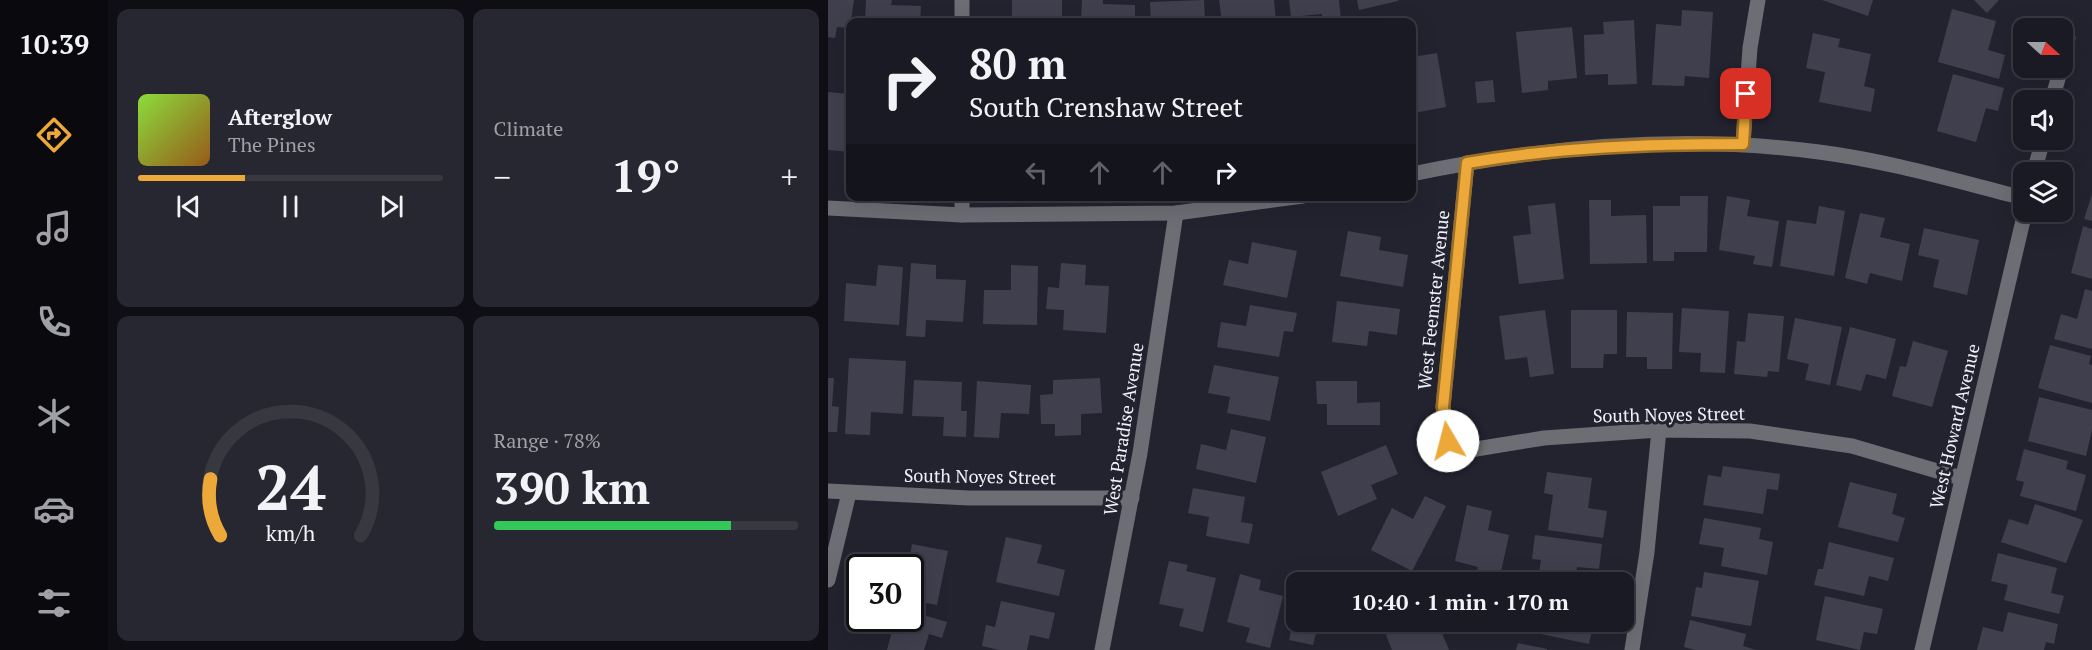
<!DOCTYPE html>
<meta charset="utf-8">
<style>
body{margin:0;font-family:"PT Serif",serif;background:#272731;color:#f1f3f6;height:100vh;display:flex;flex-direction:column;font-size:22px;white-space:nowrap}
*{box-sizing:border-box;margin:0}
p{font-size:20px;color:#9fa1a6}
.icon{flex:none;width:33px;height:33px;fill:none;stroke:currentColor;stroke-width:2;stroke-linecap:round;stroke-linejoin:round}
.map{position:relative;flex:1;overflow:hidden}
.details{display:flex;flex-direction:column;gap:9px;padding:9px;background:#0e0e14;width:720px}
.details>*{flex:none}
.guide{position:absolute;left:18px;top:18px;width:570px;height:183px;border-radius:12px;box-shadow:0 6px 24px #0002,0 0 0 2px #383841;background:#1a1a24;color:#f1f3f6;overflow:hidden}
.needle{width:39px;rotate:111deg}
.fabs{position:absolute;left:1185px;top:18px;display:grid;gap:12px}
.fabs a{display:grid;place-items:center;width:60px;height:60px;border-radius:12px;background:#1a1a24;box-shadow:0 6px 24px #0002,0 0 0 2px #383841;font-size:30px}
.speed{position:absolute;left:18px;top:554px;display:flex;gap:12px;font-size:30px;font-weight:700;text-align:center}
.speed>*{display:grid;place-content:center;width:78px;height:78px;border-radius:50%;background:#1a1a24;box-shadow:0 6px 24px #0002,0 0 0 2px #383841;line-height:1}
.speed .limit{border:3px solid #111;border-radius:9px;background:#fff;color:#111}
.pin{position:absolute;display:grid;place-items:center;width:51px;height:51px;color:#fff;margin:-26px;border-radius:12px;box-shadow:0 3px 9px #0006}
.me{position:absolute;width:66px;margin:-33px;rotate:352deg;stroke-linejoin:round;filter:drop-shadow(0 0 4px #0008)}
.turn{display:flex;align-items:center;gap:21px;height:126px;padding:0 24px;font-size:27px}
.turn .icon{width:78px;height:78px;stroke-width:2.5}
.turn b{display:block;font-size:42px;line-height:51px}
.lanes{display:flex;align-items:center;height:57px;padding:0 24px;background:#0003;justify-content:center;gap:30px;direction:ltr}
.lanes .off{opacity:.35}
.big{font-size:45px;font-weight:700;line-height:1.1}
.details .card{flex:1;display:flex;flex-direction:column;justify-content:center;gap:9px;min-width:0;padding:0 21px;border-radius:12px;background:#272731}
.details .dial{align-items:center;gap:0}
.dial svg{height:156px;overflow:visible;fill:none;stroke:#383841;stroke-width:7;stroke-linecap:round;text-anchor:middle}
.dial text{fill:#f1f3f6;stroke:none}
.song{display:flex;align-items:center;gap:18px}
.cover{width:72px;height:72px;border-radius:9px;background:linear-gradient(135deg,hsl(90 70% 55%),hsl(30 70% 35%))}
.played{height:6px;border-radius:3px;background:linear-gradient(90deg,#eca93a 35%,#383841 35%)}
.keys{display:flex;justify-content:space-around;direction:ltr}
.heat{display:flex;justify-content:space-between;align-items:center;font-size:33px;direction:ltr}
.charge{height:9px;border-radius:4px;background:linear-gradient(90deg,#34c759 78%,#383841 0)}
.details .tiles{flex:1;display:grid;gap:9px;grid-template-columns:repeat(2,1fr)}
.trip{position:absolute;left:458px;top:572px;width:348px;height:60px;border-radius:12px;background:#1a1a24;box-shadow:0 6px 24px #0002,0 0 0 2px #383841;font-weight:700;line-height:60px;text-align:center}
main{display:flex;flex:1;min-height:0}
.tab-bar{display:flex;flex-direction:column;width:108px;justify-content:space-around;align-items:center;background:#0a0a0e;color:#9fa1a6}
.tab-bar .icon{width:42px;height:42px}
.tab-bar .selected{color:#eca93a}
.tab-bar b{font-size:27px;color:#f1f3f6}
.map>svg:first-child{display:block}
</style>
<main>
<nav class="tab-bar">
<b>10:39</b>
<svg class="icon selected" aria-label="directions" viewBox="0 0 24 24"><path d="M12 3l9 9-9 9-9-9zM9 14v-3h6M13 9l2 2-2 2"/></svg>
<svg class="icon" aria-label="music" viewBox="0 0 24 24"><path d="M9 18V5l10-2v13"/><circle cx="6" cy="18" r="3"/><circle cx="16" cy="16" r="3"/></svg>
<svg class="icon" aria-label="phone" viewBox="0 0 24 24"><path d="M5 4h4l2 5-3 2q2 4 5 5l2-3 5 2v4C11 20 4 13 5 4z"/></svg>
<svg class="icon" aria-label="climate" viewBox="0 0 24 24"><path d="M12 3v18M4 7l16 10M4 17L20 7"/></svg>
<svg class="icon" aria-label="car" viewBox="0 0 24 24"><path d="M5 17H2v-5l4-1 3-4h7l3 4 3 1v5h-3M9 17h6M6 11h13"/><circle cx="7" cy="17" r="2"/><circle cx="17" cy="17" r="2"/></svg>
<svg class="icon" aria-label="filters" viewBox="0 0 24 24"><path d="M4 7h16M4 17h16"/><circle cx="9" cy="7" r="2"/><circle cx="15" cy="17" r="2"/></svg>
</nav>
<section class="details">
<div class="tiles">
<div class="card">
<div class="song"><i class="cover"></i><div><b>Afterglow</b><p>The Pines</p></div></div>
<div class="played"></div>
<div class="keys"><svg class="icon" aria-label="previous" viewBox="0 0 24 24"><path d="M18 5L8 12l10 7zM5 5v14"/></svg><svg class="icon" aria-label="pause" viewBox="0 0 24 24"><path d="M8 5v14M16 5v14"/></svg><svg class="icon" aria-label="next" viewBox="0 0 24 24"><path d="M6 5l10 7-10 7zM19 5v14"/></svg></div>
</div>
<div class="card"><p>Climate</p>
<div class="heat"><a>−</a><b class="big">19°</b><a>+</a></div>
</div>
<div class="card dial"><svg viewBox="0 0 100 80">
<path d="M14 69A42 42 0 1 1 86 69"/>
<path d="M14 69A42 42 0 0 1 9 40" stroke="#eca93a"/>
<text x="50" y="56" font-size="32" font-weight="700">24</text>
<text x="50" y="72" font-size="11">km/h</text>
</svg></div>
<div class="card"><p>Range · 78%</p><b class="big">390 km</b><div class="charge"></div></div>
</div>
</section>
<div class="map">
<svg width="1264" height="650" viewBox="0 0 1264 650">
<rect width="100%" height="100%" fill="#232330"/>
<!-- building -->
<g fill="#3f3f4e">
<path d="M0 0H26L22 28 9 27 7 38 0 37Z"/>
<path d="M38 0H64L63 5 93 6 92 22H37Z"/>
<rect x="184" y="0" width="50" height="22"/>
<path d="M254 0H275V4L307 5V22H253Z"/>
<path d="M376 0 377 22H323L322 2Z"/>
<path d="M391 0H446L448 21 394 22Z"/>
<path d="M461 0H511L513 20 495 22 494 14 463 17Z"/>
<path d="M529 0H570V1L531 10Z"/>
<path d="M994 0H1045L1040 16Z"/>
<path d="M1146 0H1171L1159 13Z"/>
<path d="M1124 9 1168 21 1160 50 1177 55 1171 79 1110 62Z"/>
<path d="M854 10 885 12 881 78 857 76 856 86 824 85 828 24 853 26Z"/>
<path d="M806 20 809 84 780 85V74L757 75 756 35 776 34 775 22Z"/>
<path d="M744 27 749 78 720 81V90L694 93 688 32Z"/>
<path d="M985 33 1012 39 1010 47 1043 54 1036 86 1047 89 1043 112 991 102 997 72 978 68Z"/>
<path d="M609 53 618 107 586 113 584 57Z"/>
<path d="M1125 74 1176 88 1170 111 1158 108 1148 142 1109 131Z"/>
<path d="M665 80 667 102 649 103 647 82Z"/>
<path d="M0 92 22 94V152L0 150Z"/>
<path d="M1264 194V221L1256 219Z"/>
<path d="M852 196H880L879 252H846V261H825V206H852Z"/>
<path d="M899 196 922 200 919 216 951 221 944 267 925 264 927 256 891 250Z"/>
<path d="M761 200H783V216L818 215 819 263 762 264Z"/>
<path d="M727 203 736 279 691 284 685 236 703 234 700 206Z"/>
<path d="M991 206 1017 211 1006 276 952 266 959 220 988 224Z"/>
<path d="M1032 213 1057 218 1052 237 1082 244 1074 281 1042 273 1039 284 1017 278Z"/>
<path d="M1255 226 1264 229V279L1243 273Z"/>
<path d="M1096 228 1151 240 1139 295 1105 287 1111 260 1090 255Z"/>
<path d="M520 231 553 237 551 250 580 255 575 287 512 276Z"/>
<path d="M424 242 469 251 459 298 395 285 401 260 420 264Z"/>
<path d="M83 263 108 265V279L138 280 135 322 98 320 97 337 78 336Z"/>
<path d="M233 263 258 265 257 285 281 286 278 333 235 330 236 310 218 309 220 287 231 288Z"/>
<path d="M50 265 75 267 71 325 16 321 18 283 48 286Z"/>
<path d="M183 265 210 266 209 325 155 324 156 290H183Z"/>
<path d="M1257 289 1264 291V349L1226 339 1233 314 1249 319Z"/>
<path d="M509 301 572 309 569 335 541 331 539 346 504 342Z"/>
<path d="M422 305 469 313 465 332 456 331 451 357 389 347 393 322 418 326Z"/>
<path d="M854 308 901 311 897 373 872 372 873 353 851 352Z"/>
<path d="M717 310 726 374 702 377 699 357 677 360 671 316Z"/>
<path d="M743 310H789V354H776L775 368H743Z"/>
<path d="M799 312 845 313 844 369H819V357H798Z"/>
<path d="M920 313 956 316 951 372 940 371 939 377 906 374 909 341 917 342Z"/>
<path d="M967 318 1014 327 1002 385 977 380 981 364 959 359Z"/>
<path d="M1022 327 1068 339 1058 379 1038 374 1033 391 1008 385Z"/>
<path d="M1085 341 1120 351 1104 407 1064 396 1072 366 1078 367Z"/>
<path d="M1222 345 1263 356 1261 364 1264 365V403L1210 388Z"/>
<path d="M21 358 78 361 75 414 43 412 42 435 17 434Z"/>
<path d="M386 365 451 377 442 421 399 413 402 397 380 393Z"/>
<path d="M0 378H6L4 406 11 407 9 432H0Z"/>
<path d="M272 378 274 413 253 414V435L227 436V424H213L212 395 225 394V380Z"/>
<path d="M86 380 134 382 133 411H139L138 437 115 436 116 417 84 416Z"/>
<path d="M149 381 203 385 201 414 173 413 171 438 146 437Z"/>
<path d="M488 381H529V403L552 402V425H499V404H489Z"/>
<path d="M1211 397 1264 410V430L1258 456 1200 441Z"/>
<path d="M403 429 438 437 428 483 368 469 373 444 398 450Z"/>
<path d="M558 445 570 474 543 485 549 499 510 516 493 472Z"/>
<path d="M1196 449 1240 461 1238 469 1258 475 1248 511 1192 496 1196 482 1188 480Z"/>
<path d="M895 466 952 474 950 490 939 489 935 514 875 505 880 475 893 477Z"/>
<path d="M719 472 764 478 760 508 779 511 775 538 720 530 725 495 716 493Z"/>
<path d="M1022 482 1069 494 1064 514 1077 518 1070 542 1010 527Z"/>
<path d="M365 488 417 497 413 522 425 524 421 544 378 536 381 517 360 513Z"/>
<path d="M597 496 618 506 584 571 543 550 564 508 585 519Z"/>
<path d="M1207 504 1255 520 1238 563 1173 542 1181 519 1200 525Z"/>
<path d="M639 505 664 511 660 530 681 535 671 581 648 576 650 567 627 561Z"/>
<path d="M876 518 933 528 931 539 945 542 939 575 893 566 896 548 871 544Z"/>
<path d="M707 535 774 544 771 569 749 567 747 582 710 580 713 560 704 559Z"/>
<path d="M178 537 214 545 209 563 237 570 231 596 168 582Z"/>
<path d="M1001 542 1066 558 1060 581 1041 576 1036 596 986 585 990 569H995Z"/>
<path d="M84 544 120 551 109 605 82 600V567H80Z"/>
<path d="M1170 553 1229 568 1223 593 1236 596 1231 614 1176 600 1180 585 1163 581Z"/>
<path d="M341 561 360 565 358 571 388 578 375 632 351 626 356 609 331 604Z"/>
<path d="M876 572 931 581 923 626 863 616 868 587 874 588Z"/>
<path d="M412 574 433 580 431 590 455 596 442 648 418 642 422 628 399 622Z"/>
<path d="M997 596 1055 609 1049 634 1036 632 1032 650 988 640Z"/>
<path d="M173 601 227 613 221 639 202 635 199 650H171L154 646 158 625 167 627Z"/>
<path d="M82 611 119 622 114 638 101 634 96 650H59L64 631 44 625 46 618H82Z"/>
<path d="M1180 612 1230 624 1226 644 1218 642 1216 650H1149L1155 627 1175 632Z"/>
<path d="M467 614 468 621H491L485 645 461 640Z"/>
<path d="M862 620 918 634 915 646 928 650H867L856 647Z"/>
<path d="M589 621H609L621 650H564L558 635Z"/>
<path d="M696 621H766L761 644 694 630Z"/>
<path d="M690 643 719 649V650H688Z"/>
</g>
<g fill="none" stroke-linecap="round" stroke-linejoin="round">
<!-- minor -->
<g stroke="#6d6d74" stroke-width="15">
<path d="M134 22V0"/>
<path d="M1234 60 1240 38"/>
<path d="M1224 100 1233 68"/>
<path d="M915 144 922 48 930 0"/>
<path d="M639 163 615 407 620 441 642 450 716 438 831 430 922 431 1024 446 1133 478"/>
<path d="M1206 172 1215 140"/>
<path d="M584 174C718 146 854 134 991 152 1061 161 1128 181 1196 198"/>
<path d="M0 208 134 215 348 213 475 196"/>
<path d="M134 215V196"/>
<path d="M0 491 141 498H304"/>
<path d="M0 580 21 493"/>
<path d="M274 650 312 453 348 213"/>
<path d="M804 650 819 552 831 430"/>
<path d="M1094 650 1197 212"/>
</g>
</g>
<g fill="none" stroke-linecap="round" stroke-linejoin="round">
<!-- route casing -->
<g stroke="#996e26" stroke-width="15">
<path id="route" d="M620 441 615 407 639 163C731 147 821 144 915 144L918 94"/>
</g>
<!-- route -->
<use href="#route" stroke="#eca93a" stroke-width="10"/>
</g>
<g text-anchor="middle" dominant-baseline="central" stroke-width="6" stroke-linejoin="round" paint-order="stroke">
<!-- street labels -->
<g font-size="18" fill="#f0f1fa" stroke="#232330">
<text transform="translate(605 300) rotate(-84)">West Feemster Avenue</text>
<text transform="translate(841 414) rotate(-1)">South Noyes Street</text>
<text transform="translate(1126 426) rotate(-77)">West Howard Avenue</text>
<text transform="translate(295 429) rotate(-81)">West Paradise Avenue</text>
<text transform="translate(152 476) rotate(1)">South Noyes Street</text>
</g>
</g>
</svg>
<div class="fabs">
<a><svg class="needle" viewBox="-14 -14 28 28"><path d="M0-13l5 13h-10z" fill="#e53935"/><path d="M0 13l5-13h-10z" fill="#9fa1a6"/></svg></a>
<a><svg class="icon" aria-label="sound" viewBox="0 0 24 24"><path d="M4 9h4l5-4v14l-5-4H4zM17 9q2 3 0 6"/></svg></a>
<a><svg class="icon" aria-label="layers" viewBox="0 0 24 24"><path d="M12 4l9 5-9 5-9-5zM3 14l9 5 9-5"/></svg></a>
</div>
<div class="speed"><div class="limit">30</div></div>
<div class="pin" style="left:918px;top:94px;background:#d93025"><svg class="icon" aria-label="arrive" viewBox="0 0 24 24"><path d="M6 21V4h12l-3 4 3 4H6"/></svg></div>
<svg class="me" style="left:620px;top:441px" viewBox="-20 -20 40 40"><circle r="19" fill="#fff"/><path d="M0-13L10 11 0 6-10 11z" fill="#eca93a"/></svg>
<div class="trip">10:40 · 1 min · 170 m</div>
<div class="guide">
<div class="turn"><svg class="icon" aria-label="right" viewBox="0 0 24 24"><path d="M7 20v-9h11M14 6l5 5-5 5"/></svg><div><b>80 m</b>South Crenshaw Street</div></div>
<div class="lanes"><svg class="icon off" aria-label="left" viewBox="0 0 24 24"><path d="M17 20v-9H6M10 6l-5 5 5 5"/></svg><svg class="icon off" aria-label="ahead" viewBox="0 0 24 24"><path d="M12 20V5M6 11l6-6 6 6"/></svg><svg class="icon off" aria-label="ahead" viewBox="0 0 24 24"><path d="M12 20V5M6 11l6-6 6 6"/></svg><svg class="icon" aria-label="right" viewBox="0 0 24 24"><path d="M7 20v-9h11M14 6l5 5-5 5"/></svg></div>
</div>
</div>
</main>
